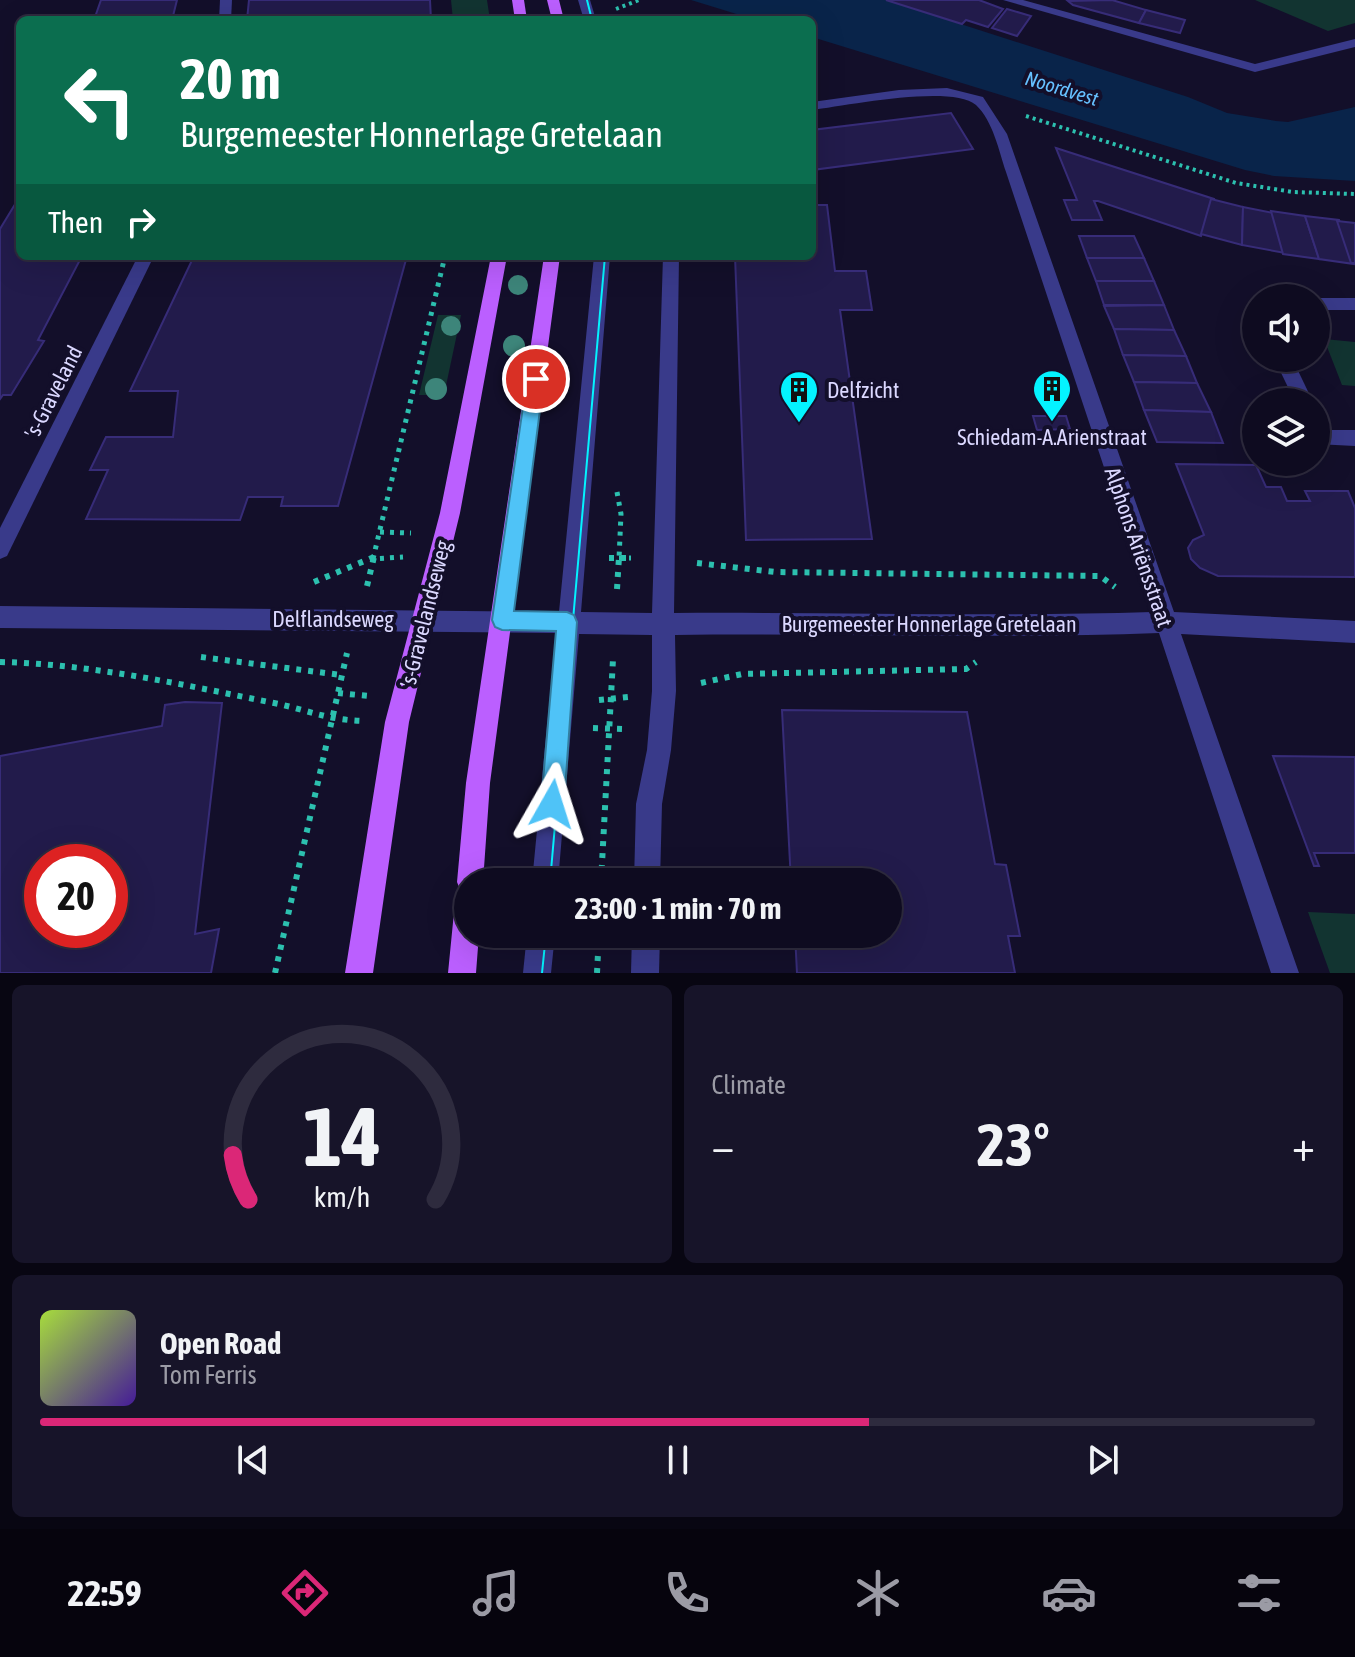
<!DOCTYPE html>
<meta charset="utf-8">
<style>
body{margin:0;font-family:"Asap Condensed",sans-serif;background:#171429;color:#f1f3f6;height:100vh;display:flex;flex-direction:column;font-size:30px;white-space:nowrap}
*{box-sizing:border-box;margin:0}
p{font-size:26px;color:#9b9ba5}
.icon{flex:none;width:44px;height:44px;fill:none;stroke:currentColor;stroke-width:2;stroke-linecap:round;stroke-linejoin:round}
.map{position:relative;height:973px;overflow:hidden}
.details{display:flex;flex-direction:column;gap:12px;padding:12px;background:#080612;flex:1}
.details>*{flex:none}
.top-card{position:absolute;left:16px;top:16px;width:800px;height:244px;border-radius:12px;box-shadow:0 8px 32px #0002,0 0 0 2px #2e2b3e;background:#0b6e4f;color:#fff;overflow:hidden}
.tools{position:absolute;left:1242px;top:284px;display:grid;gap:16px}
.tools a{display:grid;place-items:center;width:88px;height:88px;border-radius:50%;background:#0e0b20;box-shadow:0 8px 32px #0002,0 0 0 2px #2e2b3e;font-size:40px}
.speed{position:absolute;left:24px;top:844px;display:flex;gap:16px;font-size:40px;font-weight:700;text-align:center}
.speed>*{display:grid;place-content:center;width:104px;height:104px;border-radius:50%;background:#0e0b20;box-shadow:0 8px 32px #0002,0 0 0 2px #2e2b3e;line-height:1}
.speed .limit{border:12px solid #d22;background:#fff;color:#111}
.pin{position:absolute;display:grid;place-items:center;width:68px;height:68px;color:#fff;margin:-34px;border:4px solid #fff;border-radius:50%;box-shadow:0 2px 8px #0007}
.me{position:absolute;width:88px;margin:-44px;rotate:6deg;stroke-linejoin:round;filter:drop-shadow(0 0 6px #0008)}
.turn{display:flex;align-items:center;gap:28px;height:168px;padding:0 32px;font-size:36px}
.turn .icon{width:104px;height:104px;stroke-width:2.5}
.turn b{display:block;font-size:56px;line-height:68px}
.then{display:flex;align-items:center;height:76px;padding:0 32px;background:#0003;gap:16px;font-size:30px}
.big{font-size:60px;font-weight:700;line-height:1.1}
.details .tile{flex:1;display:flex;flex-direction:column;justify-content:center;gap:12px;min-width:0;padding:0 28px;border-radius:12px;background:#171429}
.details .dial{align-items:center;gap:0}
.dial svg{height:208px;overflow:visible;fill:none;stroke:#2e2b3e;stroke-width:7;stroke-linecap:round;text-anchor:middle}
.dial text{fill:#f1f3f6;stroke:none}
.song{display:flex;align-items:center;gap:24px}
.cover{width:96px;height:96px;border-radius:12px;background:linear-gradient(135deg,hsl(80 70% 55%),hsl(260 70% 35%))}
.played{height:8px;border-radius:4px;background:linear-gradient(90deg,#db2777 65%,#2e2b3e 65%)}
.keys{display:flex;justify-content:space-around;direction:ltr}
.heat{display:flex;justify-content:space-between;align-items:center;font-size:44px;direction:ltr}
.details .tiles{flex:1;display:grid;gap:12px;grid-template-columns:1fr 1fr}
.tile:last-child{grid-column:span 2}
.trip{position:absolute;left:454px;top:868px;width:448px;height:80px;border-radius:40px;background:#0e0b20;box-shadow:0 8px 32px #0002,0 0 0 2px #2e2b3e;font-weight:700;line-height:80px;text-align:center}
.tab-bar{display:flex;height:128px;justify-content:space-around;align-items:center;background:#06040d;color:#9b9ba5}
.tab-bar .icon{width:56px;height:56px}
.tab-bar .current{color:#db2777}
.tab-bar b{font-size:36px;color:#f1f3f6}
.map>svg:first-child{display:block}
</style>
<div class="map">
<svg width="1355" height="973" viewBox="0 0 1355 973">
<rect width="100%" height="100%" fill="#130f2a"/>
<!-- green -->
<g fill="#123431">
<path d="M451 0H487L490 20H453Z"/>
<path d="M1255 0H1355V23L1328 31Z"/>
<path d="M438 315H461L444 395H419Z"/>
<path d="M1324 339 1355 342V386L1342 385Z"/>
<path d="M1308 912 1355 914V973H1330Z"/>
</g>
<!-- water -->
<path fill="#09244a" d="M691 0H886L1188 97 1227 113 1276 121 1288 122 1355 107V181L1274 176 1245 170 812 37V20H756Z"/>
<!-- building -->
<g fill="#221b4b" stroke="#372c78" stroke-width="2" fill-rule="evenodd">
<path d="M101 0H177L172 20H94Z"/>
<path d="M249 0H430L431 20H247Z"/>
<path d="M886 0H979L1003 9 988 27 966 20 962 24Z"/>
<path d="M1112 0 1146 10 1139 23 1073 5 1068 1Z"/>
<path d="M1007 9 1031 16 1017 36 992 28Z"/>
<path d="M1146 10 1185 20 1180 33 1139 23Z"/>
<path d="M951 113 973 149 812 170V130Z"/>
<path d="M1056 148 1214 199 1201 236 1098 201H1094L1102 220H1072L1064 200H1077Z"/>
<path d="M20 196V256H82L38 340 44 341 11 395H3L0 399V229Z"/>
<path d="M1211 199 1243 207 1242 245 1201 234Z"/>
<path d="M812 205H827L835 271H866L872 310H840L872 539 746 540 735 256H812Z"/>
<path d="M1243 207 1273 213 1285 253 1242 245Z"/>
<path d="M1271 211 1305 216 1319 259 1283 254Z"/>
<path d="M1305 216 1339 220 1354 264 1319 259Z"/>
<path d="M1337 221 1355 223V263H1351Z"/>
<path d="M1079 236H1134L1144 258H1087Z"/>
<path d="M407 256 338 506H281L283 497H248L240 520 86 519 108 470H90L106 437H173L178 391H130L194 256Z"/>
<path d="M1087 258H1144L1154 281H1096Z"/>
<path d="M1096 281H1154L1164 305H1104Z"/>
<path d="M1164 305 1174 330 1114 329 1104 306Z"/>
<path d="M1114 329 1174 330 1186 356 1123 355Z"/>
<path d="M1123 355 1186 356 1197 383 1134 382Z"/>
<path d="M1134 382 1197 383 1211 412 1144 410Z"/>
<path d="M1144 410 1211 412 1223 443 1157 442Z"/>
<path d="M1033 416H1066L1070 429 1037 430Z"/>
<path d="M1176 464 1256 465 1266 487H1281L1287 501H1310L1305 491H1348L1355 508V577L1218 576 1200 568 1191 559 1188 548 1193 540 1204 535Z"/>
<path d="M185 702 222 703 195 934 219 929 211 973H0V756L162 726 165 705ZM42 862H110V930H42Z"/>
<path d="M782 710 967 712 995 864 1006 865 1020 936H1008L1015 973H797L795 934H888V882H791Z"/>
<path d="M1273 756 1355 757V853H1314L1319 866H1314Z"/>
</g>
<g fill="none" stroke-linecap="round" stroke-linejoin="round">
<!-- path-far2 -->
<g stroke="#2cc0af" stroke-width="4" stroke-dasharray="3 4" stroke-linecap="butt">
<path d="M616 9 639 0"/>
<path d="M1026 116 1236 183 1293 192 1355 194"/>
</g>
<!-- path-far1 -->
<g stroke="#2cc0af" stroke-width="5" stroke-dasharray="4 6" stroke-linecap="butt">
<path d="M617 492 621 514 619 559"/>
<path d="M380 532 411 533"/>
<path d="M609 558H631"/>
<path d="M370 559 403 557"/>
<path d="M373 559 445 256"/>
</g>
<!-- path -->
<g stroke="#2cc0af" stroke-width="6" stroke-dasharray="5 7" stroke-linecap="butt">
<path d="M609 558H631"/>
<path d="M697 563 775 572 1100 576 1115 587"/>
<path d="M314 582 374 557"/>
<path d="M367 586 374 557"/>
<path d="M617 589 619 557"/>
<path d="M201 657 341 675"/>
<path d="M0 662C92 664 184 685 274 703 308 710 327 720 364 721"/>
<path d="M701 683 742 674 966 669 976 662"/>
<path d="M338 693 369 696"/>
<path d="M599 700 628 697"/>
<path d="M593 728 623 729"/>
<path d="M601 882 613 659"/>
<path d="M275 973 347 653"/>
<path d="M597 973 599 934"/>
</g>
<!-- minor -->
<g fill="#393a8a" fill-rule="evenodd">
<path d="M220 0H232L231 20H219Z"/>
<path d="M578 0H590L596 20H584Z"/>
<path d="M1003 0H1023L1255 64 1355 39V47L1255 72Z"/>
<path d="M947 88 983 97 1007 134 1174 612 1355 621V643L1181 634 1299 973H1271L1159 633C997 639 836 633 675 635L676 691 671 750 662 804 660 882H634L636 804 647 750 652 691V635L579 634 558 882H532L556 633 0 628V606L559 612 594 256H610L581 612 652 613 663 256H679L674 613C834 612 993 617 1152 612L1006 172C999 151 993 121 976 105 951 84 845 106 812 110V102L899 90Z"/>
<path d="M138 256H154L7 556 0 559V528Z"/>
<path d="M1315 298H1355V310H1316Z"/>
<path d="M1274 358H1292L1313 402H1295Z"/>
<path d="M1316 420 1323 422 1327 430H1355V446L1316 444Z"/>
<path d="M527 934H555L551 973H523Z"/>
<path d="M632 934H660L659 973H631Z"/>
</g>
<!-- major -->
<g fill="#bb5fff" fill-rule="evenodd">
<path d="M512 0H524L527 20H515Z"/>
<path d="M547 0H559L564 20H552Z"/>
<path d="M491 256H507L460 513 409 722 373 973H345L385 722 440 513Z"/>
<path d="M544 256H560L490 783 483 882H468V934H479L476 973H448L455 902 461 892 457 882 466 783Z"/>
</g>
<!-- tram -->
<g stroke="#04f3ff" stroke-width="2">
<path d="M587 0 592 20"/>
<path d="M550 882 605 256"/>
<path d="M542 973 546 934"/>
</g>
</g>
<!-- trees -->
<g fill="#3d857a">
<circle cx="518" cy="285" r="10"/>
<circle cx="451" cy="326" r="10"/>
<circle cx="514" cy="346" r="11"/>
<circle cx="436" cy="389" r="11"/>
</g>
<!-- route -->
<path fill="#4fc3f7" stroke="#337fa1" stroke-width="2" d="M536 372 544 379 514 611 567 612 574 615 577 622 564 804 560 812 552 816 544 812 541 804 556 631 502 630 495 627 492 620 527 379Z"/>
<!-- icons -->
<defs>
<g id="building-pin" transform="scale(2)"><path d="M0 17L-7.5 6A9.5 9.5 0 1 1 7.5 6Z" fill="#04f3ff" stroke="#130f2a"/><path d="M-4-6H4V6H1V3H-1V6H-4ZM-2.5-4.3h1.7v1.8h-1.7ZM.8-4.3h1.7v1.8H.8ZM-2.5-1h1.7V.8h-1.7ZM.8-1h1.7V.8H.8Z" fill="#111"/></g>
</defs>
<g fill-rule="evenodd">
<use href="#building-pin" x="1052" y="389"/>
<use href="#building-pin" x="799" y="390"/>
</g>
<g text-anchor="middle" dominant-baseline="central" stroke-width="8" stroke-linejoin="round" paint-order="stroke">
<!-- far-water labels -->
<g font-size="20" font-style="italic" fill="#66c0ff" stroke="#130f2a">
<text transform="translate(1062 88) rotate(17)">Noordvest</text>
</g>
<!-- poi labels -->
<g font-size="22" fill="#dbd8ff" stroke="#130f2a" text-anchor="start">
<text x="827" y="390">Delfzicht</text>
<text x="1052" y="437" text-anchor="middle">Schiedam-A.Arienstraat</text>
</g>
<!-- street labels -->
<g font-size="22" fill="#dbd8ff" stroke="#130f2a">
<text transform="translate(53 392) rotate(-63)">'s-Graveland</text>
<text transform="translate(1139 547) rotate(71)">Alphons Ariënsstraat</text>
<text transform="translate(425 614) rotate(-76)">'s-Gravelandseweg</text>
<text x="333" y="619">Delflandseweg</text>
<text x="929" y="624">Burgemeester Honnerlage Gretelaan</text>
</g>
</g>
</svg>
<div class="tools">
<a><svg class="icon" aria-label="sound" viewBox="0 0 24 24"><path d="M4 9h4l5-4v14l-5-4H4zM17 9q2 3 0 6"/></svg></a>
<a><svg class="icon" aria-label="layers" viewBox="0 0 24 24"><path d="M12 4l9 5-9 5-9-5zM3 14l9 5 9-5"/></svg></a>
</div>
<div class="speed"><div class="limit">20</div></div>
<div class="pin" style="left:536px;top:379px;background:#d93025"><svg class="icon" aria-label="arrive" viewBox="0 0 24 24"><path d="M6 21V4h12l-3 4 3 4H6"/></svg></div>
<svg class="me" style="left:552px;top:804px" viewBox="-20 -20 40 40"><path d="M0-17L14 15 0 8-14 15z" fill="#4fc3f7" stroke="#fff" stroke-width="4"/></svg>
<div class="trip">23:00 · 1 min · 70 m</div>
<div class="top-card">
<div class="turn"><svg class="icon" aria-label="left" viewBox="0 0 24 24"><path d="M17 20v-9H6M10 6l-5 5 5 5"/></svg><div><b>20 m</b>Burgemeester Honnerlage Gretelaan</div></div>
<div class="then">Then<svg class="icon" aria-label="right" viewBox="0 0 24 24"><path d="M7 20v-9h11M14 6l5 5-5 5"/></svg></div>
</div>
</div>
<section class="details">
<div class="tiles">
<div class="tile dial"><svg viewBox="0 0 100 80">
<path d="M14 69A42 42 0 1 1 86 69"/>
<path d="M14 69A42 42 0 0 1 8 52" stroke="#db2777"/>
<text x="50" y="56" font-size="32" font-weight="700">14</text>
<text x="50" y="72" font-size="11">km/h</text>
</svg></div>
<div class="tile"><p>Climate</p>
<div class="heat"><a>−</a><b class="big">23°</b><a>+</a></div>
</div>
<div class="tile">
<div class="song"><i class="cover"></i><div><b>Open Road</b><p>Tom Ferris</p></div></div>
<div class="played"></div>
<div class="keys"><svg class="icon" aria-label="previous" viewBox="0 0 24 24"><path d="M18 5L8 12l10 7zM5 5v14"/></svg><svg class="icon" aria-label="pause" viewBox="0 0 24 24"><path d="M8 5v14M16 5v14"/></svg><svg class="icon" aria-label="next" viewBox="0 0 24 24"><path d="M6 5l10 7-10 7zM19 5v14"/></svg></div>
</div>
</div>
</section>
<nav class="tab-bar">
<b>22:59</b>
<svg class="icon current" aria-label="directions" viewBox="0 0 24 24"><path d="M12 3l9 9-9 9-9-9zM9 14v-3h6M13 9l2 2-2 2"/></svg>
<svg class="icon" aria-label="music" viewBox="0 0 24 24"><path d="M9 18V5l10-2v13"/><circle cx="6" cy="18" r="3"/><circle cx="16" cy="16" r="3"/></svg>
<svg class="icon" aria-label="phone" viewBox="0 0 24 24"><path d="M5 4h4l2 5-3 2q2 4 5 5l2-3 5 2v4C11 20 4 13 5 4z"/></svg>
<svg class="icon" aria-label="climate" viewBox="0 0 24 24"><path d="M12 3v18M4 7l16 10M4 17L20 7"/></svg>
<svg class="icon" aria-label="car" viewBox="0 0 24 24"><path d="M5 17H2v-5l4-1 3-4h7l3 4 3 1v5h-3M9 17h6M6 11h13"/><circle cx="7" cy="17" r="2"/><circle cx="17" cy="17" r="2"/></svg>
<svg class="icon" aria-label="filters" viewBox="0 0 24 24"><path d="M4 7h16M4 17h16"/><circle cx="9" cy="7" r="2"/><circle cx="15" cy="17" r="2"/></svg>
</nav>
